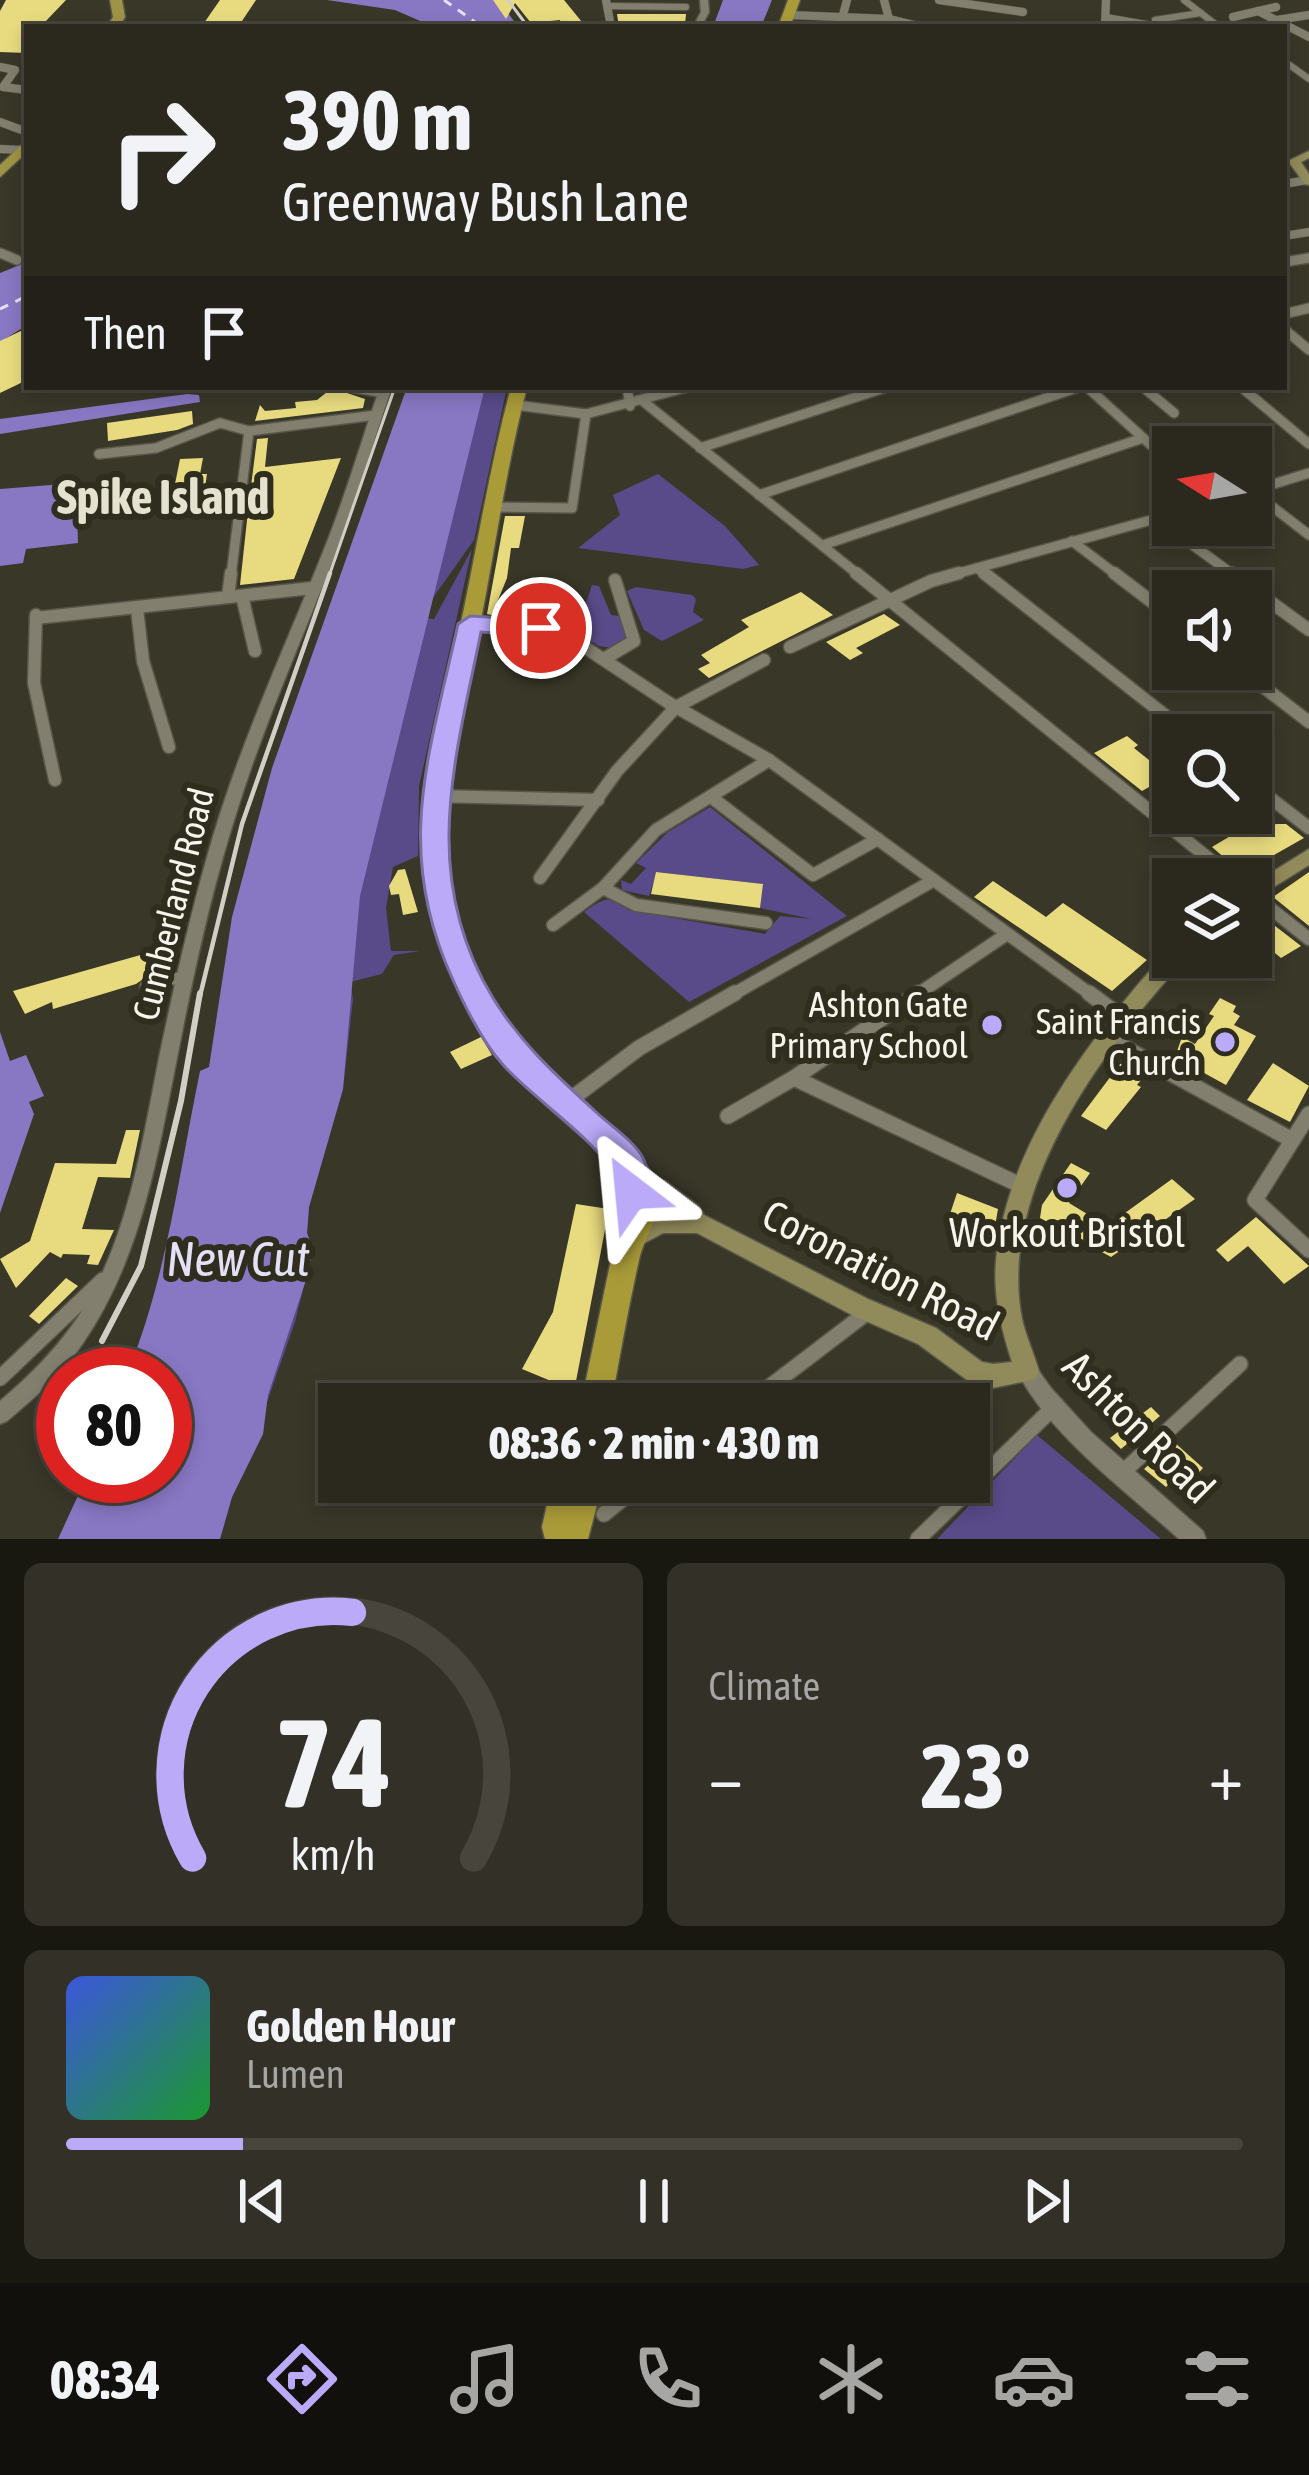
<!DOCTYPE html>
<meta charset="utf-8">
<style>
body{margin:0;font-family:"Asap Condensed",sans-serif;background:#333127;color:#f1f3f6;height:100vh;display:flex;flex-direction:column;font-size:45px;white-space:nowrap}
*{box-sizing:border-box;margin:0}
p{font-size:39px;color:#a6a6a4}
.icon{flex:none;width:66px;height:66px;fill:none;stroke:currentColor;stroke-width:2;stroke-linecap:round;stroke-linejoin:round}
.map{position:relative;height:1539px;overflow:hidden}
.side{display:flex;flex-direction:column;gap:24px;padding:24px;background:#181710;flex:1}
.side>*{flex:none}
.top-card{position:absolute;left:24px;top:24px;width:1263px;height:366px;border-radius:0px;box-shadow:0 6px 18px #0003,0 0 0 3px #47453c;background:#2b291e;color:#f1f3f6;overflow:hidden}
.needle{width:78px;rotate:281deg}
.buttons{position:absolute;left:1152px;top:426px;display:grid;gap:24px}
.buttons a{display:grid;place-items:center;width:120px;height:120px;border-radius:0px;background:#2b291e;box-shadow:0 6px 18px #0003,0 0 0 3px #47453c;font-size:60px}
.speed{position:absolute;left:36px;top:1347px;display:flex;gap:24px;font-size:60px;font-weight:700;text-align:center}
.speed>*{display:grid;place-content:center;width:156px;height:156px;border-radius:50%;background:#2b291e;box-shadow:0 6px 18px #0003,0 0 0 3px #47453c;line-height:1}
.speed .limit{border:18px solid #d22;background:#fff;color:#111}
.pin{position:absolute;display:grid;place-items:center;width:102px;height:102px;color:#fff;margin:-51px;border:6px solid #fff;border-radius:50%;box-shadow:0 3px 12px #0007}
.me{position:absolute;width:132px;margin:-66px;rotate:331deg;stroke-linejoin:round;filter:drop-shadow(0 0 9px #0008)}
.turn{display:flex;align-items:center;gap:42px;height:252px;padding:0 60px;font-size:54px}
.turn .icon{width:156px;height:156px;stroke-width:2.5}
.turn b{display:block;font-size:84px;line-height:102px}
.then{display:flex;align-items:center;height:114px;padding:0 60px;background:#0003;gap:24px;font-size:45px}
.big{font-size:90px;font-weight:800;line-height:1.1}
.side .tile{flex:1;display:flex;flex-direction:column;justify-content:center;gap:18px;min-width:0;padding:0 42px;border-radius:18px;background:#333127}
.side .dial{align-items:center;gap:0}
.dial svg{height:312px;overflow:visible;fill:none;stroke:#47453c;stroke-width:7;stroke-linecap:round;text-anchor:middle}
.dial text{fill:#f1f3f6;stroke:none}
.song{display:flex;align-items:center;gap:36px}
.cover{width:144px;height:144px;border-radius:18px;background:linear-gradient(135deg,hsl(230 70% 55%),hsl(130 70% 35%))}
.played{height:12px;border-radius:6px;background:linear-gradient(90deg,#baaaf7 15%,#47453c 15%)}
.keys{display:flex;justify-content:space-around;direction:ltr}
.heat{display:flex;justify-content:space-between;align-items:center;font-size:66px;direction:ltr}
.side .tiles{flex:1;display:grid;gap:24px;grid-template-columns:1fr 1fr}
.tile:last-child{grid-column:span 2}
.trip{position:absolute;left:318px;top:1383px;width:672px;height:120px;border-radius:0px;background:#2b291e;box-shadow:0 6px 18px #0003,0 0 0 3px #47453c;font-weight:800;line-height:120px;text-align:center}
.dock{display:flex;height:192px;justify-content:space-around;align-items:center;background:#11100c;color:#a6a6a4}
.dock .icon{width:84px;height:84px}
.dock .on{color:#baaaf7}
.dock b{font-size:54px;color:#f1f3f6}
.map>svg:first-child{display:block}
</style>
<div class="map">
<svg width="1309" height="1539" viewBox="0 0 1309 1539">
<rect width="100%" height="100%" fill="#393728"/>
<!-- green -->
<g fill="#594a89">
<path d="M466 387H507L474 540 430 602 426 618 434 619 472 549 419 786 418 856 393 867 386 908 391 951H420L394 955 382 974 350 982 353 999 343 1089 309 1207 307 1233 313 1250 295 1322 265 1408 263 1434 232 1497 220 1539H166L306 1153Z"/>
<path d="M658 474 725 526 759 565 743 569 578 548 620 515 613 495Z"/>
<path d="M592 585 599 586 611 615 620 616 628 637 613 648 599 646 576 633Z"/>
<path d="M636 587 692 595 696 599 693 612 704 620 662 641 644 630 627 591Z"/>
<path d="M710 807 847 916 689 1002 584 912C600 901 613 891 628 910L765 934 780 916 812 919 760 908 762 884 657 872 649 896 622 890 621 880 631 884 646 868 636 863 668 832Z"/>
<path d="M1037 1435 1161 1539H937Z"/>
</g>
<!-- water -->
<g fill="#8877c3">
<path d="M327 0H499L518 27H434L395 10Z"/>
<path d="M723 0H772L761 27H713Z"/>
<path d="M27 262V325L0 342V273Z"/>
<path d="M407 387H485L360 896 343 1089 309 1207 307 1233 313 1250 305 1283 268 1395 263 1434 232 1497 220 1539H58L87 1476H165V1374H127C167 1277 179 1173 200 1071L209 1067 232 917 272 768Z"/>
<path d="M187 394 199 395 200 402 0 434V419Z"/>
<path d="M76 483 78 543 26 549 23 563 0 566V489Z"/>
<path d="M0 1032 10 1061 26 1055 44 1096 29 1102 34 1114 0 1213Z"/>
</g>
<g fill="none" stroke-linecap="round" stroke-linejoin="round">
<!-- ferry -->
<g stroke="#e4e0f6" stroke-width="3" stroke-dasharray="9 8" stroke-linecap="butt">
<path d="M444 0 482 27"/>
<path d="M0 309 27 296"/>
</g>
</g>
<!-- building -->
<g fill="#e8db7f">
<path d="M6 0H66L45 22 27 24V53L0 52V11Z"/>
<path d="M220 0H256L240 24 204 23Z"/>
<path d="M493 0H564L586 27H561L560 20 531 23 515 3 506 19Z"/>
<path d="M617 14H686L685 25 619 27Z"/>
<path d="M27 328V380L0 393V341Z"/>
<path d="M332 388 365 399 363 408 255 421 260 405 265 411 296 408 295 402 317 400Z"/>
<path d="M192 411 193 424 177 430 108 441 107 423Z"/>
<path d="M268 438 265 467 341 458 294 579 240 585 248 511 255 495 250 494 257 439Z"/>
<path d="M203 458 200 474H207L202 508 170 509 180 459Z"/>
<path d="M505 516H525L519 548H511L507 578 492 615 487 614Z"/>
<path d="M801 592 833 615 709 678 698 669 710 663 701 655 749 627 741 620Z"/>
<path d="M884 614 900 625 856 648 863 653 850 660 826 642Z"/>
<path d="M1127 736 1138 745 1134 748 1169 776 1142 791 1094 753Z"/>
<path d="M1276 824H1286L1304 838 1242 873 1212 847 1237 832 1254 828 1259 832Z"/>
<path d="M405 869 418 912 403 915 399 894 391 895 389 886 398 870Z"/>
<path d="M656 872 763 884 760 908 651 894Z"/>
<path d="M1309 872V926L1273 897Z"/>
<path d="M993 881 1046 917 1063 903 1147 960 1112 991 974 897Z"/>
<path d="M1255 910 1256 911 1301 946 1281 958 1270 949 1251 961Z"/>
<path d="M144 954 149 975 136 984 53 1009 52 1002 25 1014 13 991Z"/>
<path d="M1220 998 1236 1006 1233 1012 1240 1016 1234 1025 1256 1036 1226 1085 1175 1057 1182 1037 1195 1044 1214 1016 1209 1014Z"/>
<path d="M481 1037 492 1055 461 1069 450 1052Z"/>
<path d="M1127 1063 1146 1073 1137 1085 1141 1087 1106 1130 1081 1116 1120 1064Z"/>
<path d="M1273 1063 1309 1086 1290 1122 1247 1100Z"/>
<path d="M126 1130H140L130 1178 98 1177 82 1229 114 1230 98 1265 87 1264 90 1255 63 1254 61 1258 50 1252 16 1288 0 1259 30 1241 55 1163 116 1164Z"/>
<path d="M1071 1163 1090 1173 1069 1203 1107 1226 1172 1179 1195 1199 1111 1257 1040 1218 1042 1205Z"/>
<path d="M957 1193 998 1209 994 1232 949 1217Z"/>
<path d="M576 1204 609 1209 572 1402 546 1398 551 1381 522 1369 553 1312Z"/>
<path d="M1256 1217 1309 1266 1284 1284 1248 1246 1228 1262 1216 1250Z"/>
<path d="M66 1278 78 1286 39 1324 29 1316Z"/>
<path d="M1151 1407 1160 1416 1121 1449 1110 1438Z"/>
<path d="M1174 1442 1203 1468 1196 1476 1186 1467 1166 1487 1144 1469Z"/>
</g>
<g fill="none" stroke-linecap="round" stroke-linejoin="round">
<!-- pedestrian casing -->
<g stroke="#585649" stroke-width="8">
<g id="pedestrian">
<path d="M1184 0 1219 27"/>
<path d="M607 6 686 7"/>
<path d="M1155 20 1201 13"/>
<path d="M1284 61 1309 79"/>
</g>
</g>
<!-- minor-far3 casing -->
<g stroke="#585649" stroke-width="9">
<g id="minor-far3">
<path d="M606 0 611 27"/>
<path d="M884 0 889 19"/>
<path d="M939 0 1023 12"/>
<path d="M1258 11 1309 37"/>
<path d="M790 15 889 19 922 27"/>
<path d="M1233 17 1276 7"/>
<path d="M1106 18 1158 27"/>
<path d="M1277 20 1309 15"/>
<path d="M840 26 847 0"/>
<path d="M1105 27 1106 0"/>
<path d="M0 67 15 70 3 87 27 90"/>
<path d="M0 122 27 132"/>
<path d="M0 149 22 150"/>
<path d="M1284 184 1307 180"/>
<path d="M1284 236 1309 232"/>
</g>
</g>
<!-- minor-far2 casing -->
<g stroke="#585649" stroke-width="12">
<g id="minor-far2">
<path d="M0 253 17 260"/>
<path d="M1284 262 1309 258"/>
<path d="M1284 314 1309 308"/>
<path d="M1284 329 1309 350"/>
<path d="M350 387 384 393"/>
<path d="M627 387 630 406"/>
<path d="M1087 387 1173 465"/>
<path d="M1143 387 1174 413"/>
<path d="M1241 387 1309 444"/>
<path d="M644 402 860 576"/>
<path d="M515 405 586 414 688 387"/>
<path d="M700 448 887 387"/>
<path d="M99 454 156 448 220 423 249 431 376 415"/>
<path d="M1251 491 1309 473"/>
<path d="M1252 491 1309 535"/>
<path d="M759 495 1079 387"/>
<path d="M493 507 572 508 586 414"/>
<path d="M1157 519 1235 576"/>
<path d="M1072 541 1118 576"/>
<path d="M823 545 1143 438"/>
<path d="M977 568 988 576"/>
<path d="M231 576 249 431"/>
<path d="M948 576 1173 514"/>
</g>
</g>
<!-- minor-far1 casing -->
<g stroke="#585649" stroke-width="15">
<g id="minor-far1">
<path d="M856 573 1234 879"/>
<path d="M984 573 1190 735"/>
<path d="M1114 573 1173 618"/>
<path d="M1231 573 1309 630"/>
<path d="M242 596 255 651"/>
<path d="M228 597 231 573"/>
<path d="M137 609 143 661 169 747"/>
<path d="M36 615 34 683 55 780"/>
<path d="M36 618 312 588"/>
<path d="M470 624 541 628 577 642 669 703 769 760 1093 996"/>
<path d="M790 647 931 581 959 573"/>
<path d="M604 659 634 641 615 580"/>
<path d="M1240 669 1309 722"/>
<path d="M1251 783 1309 828"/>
<path d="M434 796 598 800"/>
<path d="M711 797 813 875 878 839"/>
<path d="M540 878 617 771 676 707 764 660"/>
<path d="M603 888 636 905 766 923"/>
<path d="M1251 893 1309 939"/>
<path d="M553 925 603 888 656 830 769 760"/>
<path d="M146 987 170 978 185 980"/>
<path d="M730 996 934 880"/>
<path d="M915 996 1007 934"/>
</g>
</g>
<!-- minor casing -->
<g stroke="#585649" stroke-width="18">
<g id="minor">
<path d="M1089 993 1121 1017"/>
<path d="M1105 1037 1292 1140"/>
<path d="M794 1078 1024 1187"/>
<path d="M563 1105 639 1048 735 993"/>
<path d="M1309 1114 1255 1200 1309 1250"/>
<path d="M728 1116 794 1078 919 993"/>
<path d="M662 1188 693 1211 700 1223"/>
<path d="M0 1378 103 1280"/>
<path d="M747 1404 869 1311"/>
<path d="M1123 1472 1240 1364"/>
<path d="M589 1485C609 1503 625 1496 645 1482"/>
<path d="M604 1514 625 1497"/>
<path d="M918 1539 1054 1407"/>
</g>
</g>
<!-- tertiary casing -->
<g stroke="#585649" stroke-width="3">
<g id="tertiary">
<path d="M700 0H708L709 12 701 27H693L701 12Z"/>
<path d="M380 387H392C374 439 359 491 340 542 305 633 265 720 236 814 212 889 195 966 180 1043 159 1146 144 1254 83 1343 63 1374 35 1397 7 1421L0 1424V1401C38 1369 71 1334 94 1290 132 1217 144 1133 160 1053 177 973 195 893 220 814 250 721 291 633 327 542 347 491 362 439 380 387Z"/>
<path d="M1027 1361 1034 1364 1051 1388 1091 1432 1203 1531 1206 1539H1179C1127 1492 1048 1434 1017 1371L1020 1364Z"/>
</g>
</g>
<!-- secondary casing -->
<g stroke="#585649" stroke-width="3">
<g id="secondary">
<path d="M1309 151V158L1301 162 1309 174V185L1305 184 1288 161Z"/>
<path d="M1309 849V865L1251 901V885Z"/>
<path d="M1173 950V957H1186L1183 962C1102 1050 997 1191 1022 1319 1026 1336 1034 1354 1039 1371L1036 1379 993 1388 967 1380 918 1344 852 1315 697 1233H663L637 1247 629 1244 625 1237 629 1230 660 1213H700L868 1299 936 1328 982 1362 993 1364 1012 1362C1001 1328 993 1296 996 1261 1005 1165 1063 1077 1122 1004 1137 986 1154 963 1173 950Z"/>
</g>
</g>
<!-- primary casing -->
<g stroke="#585649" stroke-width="3">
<g id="primary">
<path d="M110 0H122L125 17 119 27H107L113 17Z"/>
<path d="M27 140V152L0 177V165Z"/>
</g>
</g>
<!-- trunk casing -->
<g stroke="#585649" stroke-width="3">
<g id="trunk">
<path d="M788 0H800L790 27H778Z"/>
<path d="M511 387H527C507 464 496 542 481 620 462 714 431 812 453 909 468 972 504 1027 547 1074 574 1103 655 1156 659 1191 661 1217 644 1237 639 1260 628 1308 620 1356 611 1404H581L613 1250 611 1229 618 1168C589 1141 557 1118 530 1089 392 937 418 820 458 637 476 554 489 469 511 387Z"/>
<path d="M552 1482H603L588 1539H545L542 1527Z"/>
</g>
</g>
<!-- pedestrian -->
<use href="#pedestrian" stroke="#827f6e" stroke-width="6"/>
<!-- minor-far3 -->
<use href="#minor-far3" stroke="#827f6e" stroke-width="8"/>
<!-- minor-far2 -->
<use href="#minor-far2" stroke="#827f6e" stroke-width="9"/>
<!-- minor-far1 -->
<use href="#minor-far1" stroke="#827f6e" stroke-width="12"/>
<!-- minor -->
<use href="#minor" stroke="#827f6e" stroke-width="15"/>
<!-- tertiary -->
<use href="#tertiary" fill="#827f6e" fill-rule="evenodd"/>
<!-- secondary -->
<use href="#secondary" fill="#918a5a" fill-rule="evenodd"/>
<!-- primary -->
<use href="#primary" fill="#9f9445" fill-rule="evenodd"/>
<!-- trunk -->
<use href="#trunk" fill="#a99b38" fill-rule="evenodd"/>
<!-- rail-far2 -->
<g stroke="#d1cfc5" stroke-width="3">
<path d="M508 0 528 27"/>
<path d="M329 576 395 387"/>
</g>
<!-- rail-far1 -->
<path stroke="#d1cfc5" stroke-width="4.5" d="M200 996 242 824 330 573"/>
<!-- rail -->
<path stroke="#d1cfc5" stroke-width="6" d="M102 1341 141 1266 181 1101 200 993"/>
</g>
<!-- route -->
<path fill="#baaaf7" stroke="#796ea1" stroke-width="3" d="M470 616 541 620 553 628 541 636 481 632C455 760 419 877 493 998 521 1044 558 1077 597 1113 611 1126 634 1141 643 1158 650 1171 649 1190 643 1202L631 1206 619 1202C614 1191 616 1177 610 1168 588 1134 533 1098 504 1066 483 1043 466 1009 453 980 393 850 429 756 458 624Z"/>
<!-- markers -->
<g fill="#baaaf7" stroke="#2f2d1e" stroke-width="4.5">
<circle cx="992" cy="1025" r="12"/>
<circle cx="1225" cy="1042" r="12"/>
<circle cx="1067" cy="1188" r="12"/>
</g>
<g text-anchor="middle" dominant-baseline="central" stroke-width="12" stroke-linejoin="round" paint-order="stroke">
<!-- street labels -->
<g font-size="36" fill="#f6f4eb" stroke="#2f2d1e">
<text transform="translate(173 904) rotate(-76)">Cumberland Road</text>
</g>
<!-- poi labels -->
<g font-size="36" fill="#f6f4eb" stroke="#2f2d1e" text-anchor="end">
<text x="968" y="1004">Ashton Gate<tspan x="968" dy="41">Primary School</tspan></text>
<text x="1201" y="1021">Saint Francis<tspan x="1201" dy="41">Church</tspan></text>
</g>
<!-- near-poi labels -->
<g font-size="42" fill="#f6f4eb" stroke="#2f2d1e">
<text x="1067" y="1232">Workout Bristol</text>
</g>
<!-- near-street labels -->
<g font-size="42" fill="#f6f4eb" stroke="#2f2d1e">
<text transform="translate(881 1270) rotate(27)">Coronation Road</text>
<text transform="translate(1139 1427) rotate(45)">Ashton Road</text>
</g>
<!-- district labels -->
<g font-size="48" font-weight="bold" fill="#e5e2cf" stroke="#2f2d1e">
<text x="163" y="496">Spike Island</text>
</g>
<!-- near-water labels -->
<g font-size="48" font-style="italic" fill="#e4e0f6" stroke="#2f2d1e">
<text x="238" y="1258">New Cut</text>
</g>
</g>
</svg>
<div class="buttons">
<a><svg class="needle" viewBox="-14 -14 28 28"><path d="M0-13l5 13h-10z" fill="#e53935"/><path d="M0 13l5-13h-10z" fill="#a6a6a4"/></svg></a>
<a><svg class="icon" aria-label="sound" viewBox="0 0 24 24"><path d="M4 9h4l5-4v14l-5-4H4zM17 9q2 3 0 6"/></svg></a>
<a><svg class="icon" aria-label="search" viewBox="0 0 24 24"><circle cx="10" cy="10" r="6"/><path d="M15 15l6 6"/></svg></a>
<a><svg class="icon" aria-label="layers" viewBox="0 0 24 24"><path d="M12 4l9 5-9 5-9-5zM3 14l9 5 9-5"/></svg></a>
</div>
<div class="speed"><div class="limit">80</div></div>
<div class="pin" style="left:541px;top:628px;background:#d93025"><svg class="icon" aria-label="arrive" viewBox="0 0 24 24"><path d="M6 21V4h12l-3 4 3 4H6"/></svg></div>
<svg class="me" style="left:631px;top:1192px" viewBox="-20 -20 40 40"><path d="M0-17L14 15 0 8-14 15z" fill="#baaaf7" stroke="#fff" stroke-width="4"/></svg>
<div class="trip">08:36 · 2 min · 430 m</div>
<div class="top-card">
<div class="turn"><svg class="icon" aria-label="right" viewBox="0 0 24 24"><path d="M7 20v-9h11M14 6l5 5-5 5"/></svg><div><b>390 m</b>Greenway Bush Lane</div></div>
<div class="then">Then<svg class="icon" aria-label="arrive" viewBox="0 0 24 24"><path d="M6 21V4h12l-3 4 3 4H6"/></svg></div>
</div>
</div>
<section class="side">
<div class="tiles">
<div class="tile dial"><svg viewBox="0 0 100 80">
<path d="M14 69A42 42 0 1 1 86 69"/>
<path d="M14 69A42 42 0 0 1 55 6" stroke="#baaaf7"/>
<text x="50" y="56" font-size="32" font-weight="700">74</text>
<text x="50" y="72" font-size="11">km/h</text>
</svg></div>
<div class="tile"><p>Climate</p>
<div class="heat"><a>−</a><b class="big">23°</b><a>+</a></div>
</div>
<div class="tile">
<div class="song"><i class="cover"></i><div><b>Golden Hour</b><p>Lumen</p></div></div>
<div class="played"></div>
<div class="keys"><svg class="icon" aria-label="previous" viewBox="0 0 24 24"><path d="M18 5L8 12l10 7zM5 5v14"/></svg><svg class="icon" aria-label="pause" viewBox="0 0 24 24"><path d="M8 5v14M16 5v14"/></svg><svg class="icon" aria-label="next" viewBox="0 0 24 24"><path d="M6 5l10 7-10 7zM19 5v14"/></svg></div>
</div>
</div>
</section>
<nav class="dock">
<b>08:34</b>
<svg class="icon on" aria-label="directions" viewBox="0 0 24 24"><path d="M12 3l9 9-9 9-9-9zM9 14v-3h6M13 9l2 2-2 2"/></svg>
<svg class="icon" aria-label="music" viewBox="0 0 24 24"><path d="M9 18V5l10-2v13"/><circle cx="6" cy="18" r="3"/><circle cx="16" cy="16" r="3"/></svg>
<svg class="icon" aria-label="phone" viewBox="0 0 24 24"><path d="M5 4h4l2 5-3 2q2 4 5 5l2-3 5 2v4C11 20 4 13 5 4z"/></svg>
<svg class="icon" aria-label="climate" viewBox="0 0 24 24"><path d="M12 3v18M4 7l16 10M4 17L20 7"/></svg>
<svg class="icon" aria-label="car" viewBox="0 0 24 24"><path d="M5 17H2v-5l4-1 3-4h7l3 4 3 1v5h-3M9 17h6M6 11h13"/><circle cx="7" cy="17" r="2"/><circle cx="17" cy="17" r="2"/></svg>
<svg class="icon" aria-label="filters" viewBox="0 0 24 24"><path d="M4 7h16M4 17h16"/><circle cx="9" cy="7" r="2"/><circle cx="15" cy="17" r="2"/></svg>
</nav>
